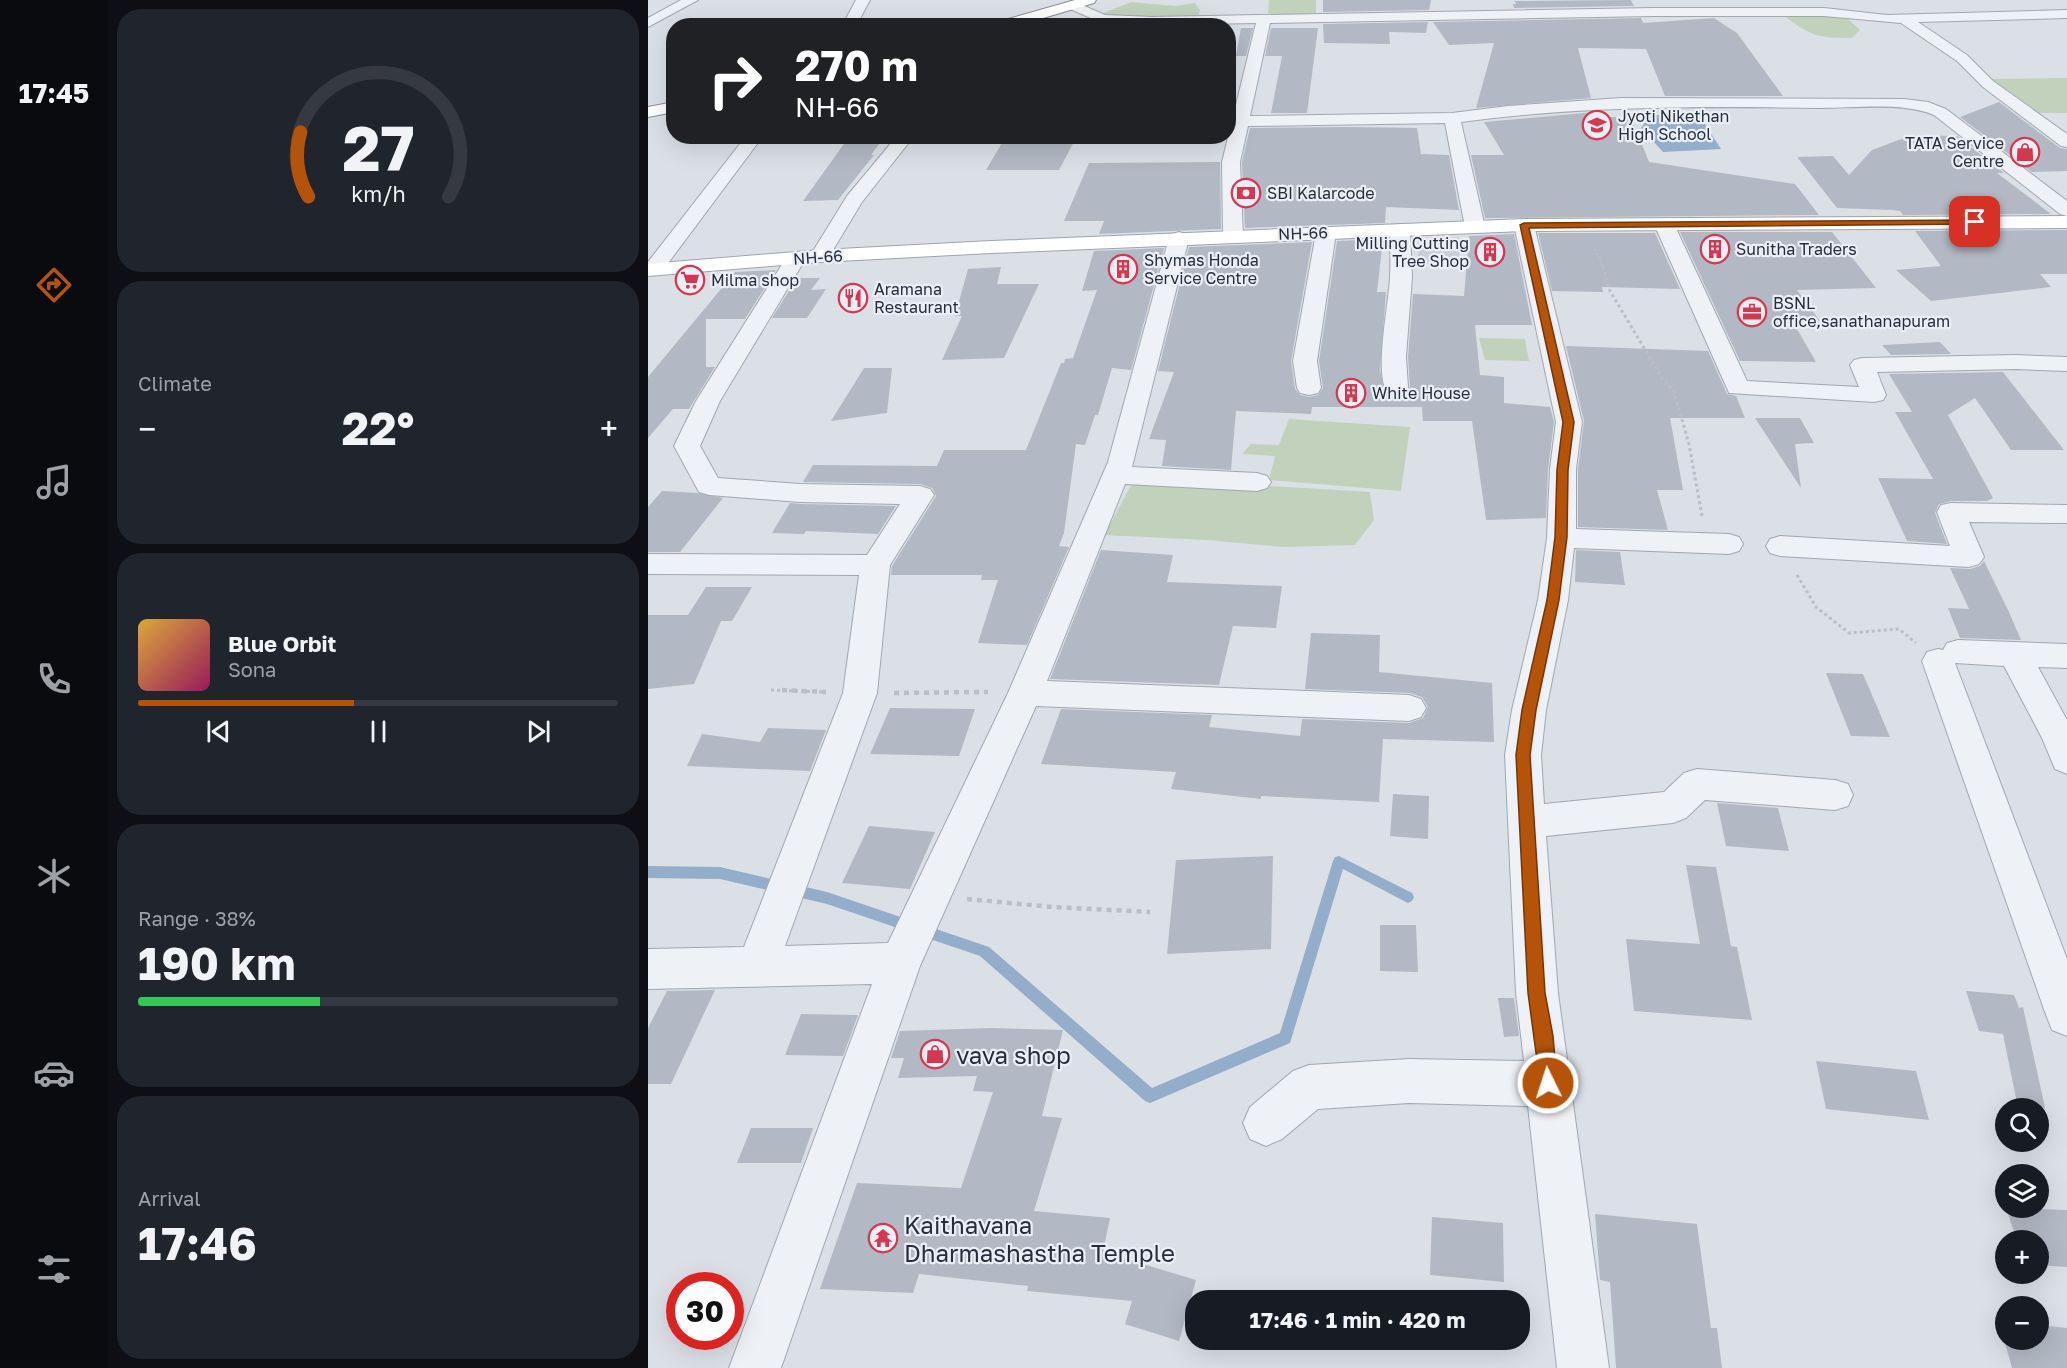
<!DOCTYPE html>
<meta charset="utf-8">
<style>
body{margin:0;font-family:"Golos Text",sans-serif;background:#20242c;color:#f1f3f6;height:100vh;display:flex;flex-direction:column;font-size:22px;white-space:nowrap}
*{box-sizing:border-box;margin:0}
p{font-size:20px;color:#9ea1a6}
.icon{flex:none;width:33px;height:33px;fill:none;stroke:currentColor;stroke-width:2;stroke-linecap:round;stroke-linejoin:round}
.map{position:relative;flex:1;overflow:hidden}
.drawer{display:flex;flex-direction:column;gap:9px;padding:9px;background:#0d0f14;width:540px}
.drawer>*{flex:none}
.top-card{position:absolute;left:18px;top:18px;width:570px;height:126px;border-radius:24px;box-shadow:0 6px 24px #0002;background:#202124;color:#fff;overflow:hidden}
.controls{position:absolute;left:1347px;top:1098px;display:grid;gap:12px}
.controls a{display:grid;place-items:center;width:54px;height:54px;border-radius:50%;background:#171b24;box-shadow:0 6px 24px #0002;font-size:30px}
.speed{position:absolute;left:18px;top:1272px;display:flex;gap:12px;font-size:30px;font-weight:700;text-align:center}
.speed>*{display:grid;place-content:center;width:78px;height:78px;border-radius:50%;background:#171b24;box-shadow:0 6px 24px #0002;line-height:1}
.speed .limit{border:9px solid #d22;background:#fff;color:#111}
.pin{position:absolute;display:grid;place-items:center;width:51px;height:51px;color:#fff;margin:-26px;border-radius:12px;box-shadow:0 3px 9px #0006}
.me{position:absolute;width:66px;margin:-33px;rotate:356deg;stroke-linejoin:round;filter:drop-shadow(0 0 4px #0008)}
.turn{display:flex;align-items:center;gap:21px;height:126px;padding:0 30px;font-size:27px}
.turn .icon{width:78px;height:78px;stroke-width:2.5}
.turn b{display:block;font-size:42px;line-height:51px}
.big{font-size:45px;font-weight:700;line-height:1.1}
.drawer .widget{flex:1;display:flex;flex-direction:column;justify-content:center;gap:9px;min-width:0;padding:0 21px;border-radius:24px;background:#20242c}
.drawer .dial{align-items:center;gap:0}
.dial svg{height:156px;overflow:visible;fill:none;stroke:#363941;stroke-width:7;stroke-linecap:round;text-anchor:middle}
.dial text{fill:#f1f3f6;stroke:none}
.song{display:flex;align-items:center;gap:18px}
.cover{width:72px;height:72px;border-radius:9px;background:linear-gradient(135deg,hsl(40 70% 55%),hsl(330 70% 35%))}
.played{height:6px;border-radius:3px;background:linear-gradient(90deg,#b45309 45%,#363941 45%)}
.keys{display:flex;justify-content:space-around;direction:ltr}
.heat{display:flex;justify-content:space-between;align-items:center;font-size:33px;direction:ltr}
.charge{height:9px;border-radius:4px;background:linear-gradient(90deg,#34c759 38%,#363941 0)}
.trip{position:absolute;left:537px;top:1290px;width:345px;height:60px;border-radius:24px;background:#171b24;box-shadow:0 6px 24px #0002;font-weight:700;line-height:60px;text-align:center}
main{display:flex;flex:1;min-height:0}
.dock{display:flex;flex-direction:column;width:108px;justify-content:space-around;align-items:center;background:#090b0e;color:#9ea1a6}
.dock .icon{width:42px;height:42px}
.dock .current{color:#b45309}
.dock b{font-size:27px;color:#f1f3f6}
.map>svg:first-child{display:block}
</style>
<main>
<nav class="dock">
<b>17:45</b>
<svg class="icon current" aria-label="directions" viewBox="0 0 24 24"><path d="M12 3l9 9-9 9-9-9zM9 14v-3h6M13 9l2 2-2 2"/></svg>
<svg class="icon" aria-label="music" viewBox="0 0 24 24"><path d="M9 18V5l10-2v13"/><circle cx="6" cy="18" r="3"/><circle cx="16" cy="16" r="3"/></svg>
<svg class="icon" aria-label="phone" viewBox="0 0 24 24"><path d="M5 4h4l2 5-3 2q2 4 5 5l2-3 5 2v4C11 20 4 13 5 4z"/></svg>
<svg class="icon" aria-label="climate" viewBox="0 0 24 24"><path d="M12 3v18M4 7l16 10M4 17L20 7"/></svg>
<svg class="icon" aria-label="car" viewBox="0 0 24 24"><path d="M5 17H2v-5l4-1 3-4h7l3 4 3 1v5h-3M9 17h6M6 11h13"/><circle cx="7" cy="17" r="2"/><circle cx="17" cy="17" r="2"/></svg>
<svg class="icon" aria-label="filters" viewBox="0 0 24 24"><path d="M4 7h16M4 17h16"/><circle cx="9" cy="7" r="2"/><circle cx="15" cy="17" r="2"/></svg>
</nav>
<section class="drawer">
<div class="widget dial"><svg viewBox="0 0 100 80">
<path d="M14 69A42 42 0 1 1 86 69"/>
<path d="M14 69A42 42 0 0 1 10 36" stroke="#b45309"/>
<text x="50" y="56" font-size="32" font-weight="700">27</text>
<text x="50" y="72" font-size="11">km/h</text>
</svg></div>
<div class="widget"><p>Climate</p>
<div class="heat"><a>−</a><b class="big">22°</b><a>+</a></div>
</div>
<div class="widget">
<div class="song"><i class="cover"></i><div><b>Blue Orbit</b><p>Sona</p></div></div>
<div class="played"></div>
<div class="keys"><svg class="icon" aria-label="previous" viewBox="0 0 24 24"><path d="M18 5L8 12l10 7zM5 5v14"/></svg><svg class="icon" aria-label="pause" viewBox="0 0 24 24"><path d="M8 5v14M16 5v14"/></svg><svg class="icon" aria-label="next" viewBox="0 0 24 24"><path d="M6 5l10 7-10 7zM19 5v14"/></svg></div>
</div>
<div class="widget"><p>Range · 38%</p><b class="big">190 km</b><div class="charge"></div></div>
<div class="widget"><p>Arrival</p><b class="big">17:46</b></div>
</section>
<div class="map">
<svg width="1419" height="1368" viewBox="0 0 1419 1368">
<rect width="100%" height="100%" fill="#dbe0e7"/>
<!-- built -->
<path fill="#c9cfd9" d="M811 237 812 263 770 264V238Z"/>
<!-- green -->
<g fill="#c1d1bc">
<path d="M621 0H668V16H620Z"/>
<path d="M483 2 527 6 547 3 552 10 550 18H480L453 14Z"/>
<path d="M1135 15 1198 17 1212 30 1204 38C1169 38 1163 36 1135 15Z"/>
<path d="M1419 78V113H1385L1341 79Z"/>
<path d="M831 338 877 339 881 361 837 360Z"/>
<path d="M641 419 762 427 753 491 621 480 627 456 594 454 603 444 631 445Z"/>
<path d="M485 482H557L722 492 726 520 707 545 636 547 559 540 456 535Z"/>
</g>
<!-- water -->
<path fill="#94adca" d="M1002 115H1051L1073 149 1015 152 993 128Z"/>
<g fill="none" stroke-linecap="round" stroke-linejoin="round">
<!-- stream -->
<path fill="#94adca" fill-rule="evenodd" d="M691 856 764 893 766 897 764 901 760 903 756 901 695 869 642 1043 502 1103 497 1101 332 956 179 904 72 879 0 878V866L72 867 179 892 341 947 504 1088 632 1033 685 861 687 857Z"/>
</g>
<!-- building -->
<g fill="#b2b9c4">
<path d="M675 0H783L781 10 675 12Z"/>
<path d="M983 0 986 6 866 8 865 4H868L867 1Z"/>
<path d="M993 18 995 23 1066 18 1089 33 1135 96H1017L998 49 930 48 943 98 828 108 846 43 801 45 785 22Z"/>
<path d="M780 22 778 33 741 32 742 44 676 43 675 24Z"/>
<path d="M593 28H605L598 56H588Z"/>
<path d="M623 28H670L659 113H623L634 56H617Z"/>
<path d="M1351 102 1412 148 1419 149V171L1384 172 1312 117Z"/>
<path d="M947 112 948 117H983L1001 162 1147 184 1171 215 837 218 823 155H856L836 122Z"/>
<path d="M700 127 769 128 773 154 801 155 811 210 738 207 737 223 597 228 594 162 602 128Z"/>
<path d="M1264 135 1309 136 1356 173H1349L1403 214 1255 215 1252 211 1244 210 1189 208 1149 157 1185 156 1201 175 1224 150Z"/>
<path d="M358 136H429L411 170H338Z"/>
<path d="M234 140 223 155H226L190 200 155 201 198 141Z"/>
<path d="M572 162 573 229 451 234 456 221H416L441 163Z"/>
<path d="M1419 230V274H1392L1403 287 1283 301 1248 270 1293 266 1267 231Z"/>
<path d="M1032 232H1184L1228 288 1149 290 1172 321 1145 322 1168 362 1092 361Z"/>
<path d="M890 233H1007L1032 289 954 287 955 292 904 291Z"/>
<path d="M866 234 884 325H827L832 375 856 377V403L902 407 906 422 900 469 898 518 838 520 824 421H775L774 407H664L663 414 588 411 583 470 514 466 518 440 501 439 526 372 510 371 541 247 664 242 643 361 647 389 652 395 661 397 670 395 675 388 671 361 689 241 735 239 729 292H738L732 370 737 393 748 396 757 394 762 387 760 357 765 294 816 296 821 236Z"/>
<path d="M516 248 483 370 464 368 450 415H447L437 445 428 444 416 533 411 546 421 547 379 645 330 643 350 580H333L334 575H243L244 566 288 496 284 488 272 484 155 482 165 465 289 466 296 450H378L413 363H416L417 359 425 358 449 290 434 291 446 251Z"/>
<path d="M353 267 349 284H391L356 358 294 360 314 316H307L320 269Z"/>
<path d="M128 270 97 319H58V367H67L41 409H25L0 438V377L87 272Z"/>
<path d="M149 278H172L163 290 178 289 159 318H124Z"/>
<path d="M1292 342 1303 354 1243 355 1234 345Z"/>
<path d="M918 346 1060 351 1079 394 1088 396 1097 418H1022L1035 490H1009L1020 530 930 527V469L936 421Z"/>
<path d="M216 368H244L239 413 183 421Z"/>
<path d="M1355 372 1416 450H1363L1327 398 1300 415 1345 498 1339 501H1303L1291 504 1287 513 1299 544 1259 541 1230 478 1285 479 1247 412H1264L1241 374Z"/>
<path d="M1107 418H1152L1166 443 1147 444 1153 488Z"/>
<path d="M14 491 49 493 75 498 32 552H0V507Z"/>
<path d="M142 503 152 504 248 506 230 534 158 531 156 534 124 533Z"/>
<path d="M453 550 525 555 519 582 634 586 628 628 585 626 571 685 402 679Z"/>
<path d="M928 550 972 552 977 585 927 582Z"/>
<path d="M1336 561 1361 612 1373 640 1312 638 1300 608 1321 609 1302 568 1322 569 1332 566Z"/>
<path d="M58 587H104L84 621H73L46 684 0 689V615H40Z"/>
<path d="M663 633 732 635 731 672 844 683 846 742 735 739 731 802 613 796V799L523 789 528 772 393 764 413 709 564 715 561 727 652 736 654 719 761 723 775 718 780 707 774 697 762 693 657 689Z"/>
<path d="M1178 673 1215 674 1242 737 1203 736Z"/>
<path d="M242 708 327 709 311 756 222 754Z"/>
<path d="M120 728 178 730 162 771 39 766 54 734 112 742Z"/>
<path d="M745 794 781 796 780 839 742 836Z"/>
<path d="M1069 803 1130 808 1141 851 1078 846Z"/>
<path d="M221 826 287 832 262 889 194 883Z"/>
<path d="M625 856 623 949 519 954 528 860Z"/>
<path d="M1038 865 1068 867 1083 946 1089 947 1104 1020 986 1011 978 939 1052 944Z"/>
<path d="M732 925H768L770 972 732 971Z"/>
<path d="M67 990 23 1084H0V1028L19 991Z"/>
<path d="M1318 991 1366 995 1371 1008 1375 1007 1397 1108H1370L1355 1034 1331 1031Z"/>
<path d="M850 998H866L871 1036 856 1037Z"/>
<path d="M153 1014 210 1015 195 1056 137 1055Z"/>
<path d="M343 1028 415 1030 394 1116 414 1118 386 1211 462 1218 455 1252 548 1280 531 1341 477 1324 484 1301 379 1291 380 1286 271 1274 265 1293 172 1289 209 1183 313 1188 345 1092 325 1091 329 1076 250 1078 256 1058H243L252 1031Z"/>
<path d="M1168 1061 1268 1071 1281 1120 1178 1109Z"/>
<path d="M103 1128H165L153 1163H89Z"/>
<path d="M1358 1208 1419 1210V1267L1390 1265V1240H1369Z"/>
<path d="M947 1214 1049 1224 1063 1328H1069L1074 1368H968L962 1282 952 1280Z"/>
<path d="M784 1217 855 1223 856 1282 782 1275Z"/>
<path d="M1351 1322H1358V1340H1390V1325L1419 1328V1368H1364Z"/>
</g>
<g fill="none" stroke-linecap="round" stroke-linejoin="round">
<!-- minor casing -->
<g stroke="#a1a7b1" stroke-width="2">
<g id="minor">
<path d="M33 0H50L0 27V18Z"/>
<path d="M208 0H222L208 26H194Z"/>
<path d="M425 1 457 15 504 17 1005 8H1176L1239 15 1419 10V18L1270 22 1319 55 1345 81 1419 134V147L1413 146 1335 87 1309 61 1253 23 1176 16H1005L622 23 602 116 804 113 860 106 973 98 1256 99 1280 102 1298 109 1419 201V216L1412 214 1286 115C1255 102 1207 108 1173 108 1053 106 933 106 813 122L837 227 834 231H820L817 227 797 123 600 126 592 162 595 236 592 240H578L575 236 574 162 608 23 504 25 454 23 420 8 418 5 420 2Z"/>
<path d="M98 136H115L12 274 0 275V262Z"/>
<path d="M249 136H266L214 202 179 260 172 262 165 260 162 256 199 196Z"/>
<path d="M1016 218 1023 220 1026 224 1099 381 1211 387 1202 365 1206 360 1214 358 1368 355 1419 357V371L1368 369 1229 372 1238 395 1235 400 1226 402 1081 393 1006 224 1009 220Z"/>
<path d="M876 219 883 221 886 225 934 422 928 469V529L1081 534 1091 537 1095 544 1091 551 1081 554 926 548 920 600 898 710 893 755 896 804 1016 792 1036 773 1049 769 1187 780 1200 784 1205 795 1200 806 1187 810 1057 800 1038 818 1025 823 898 836 910 993 961 1368H909L880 1106 761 1103 670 1109 634 1139 618 1146 602 1139 595 1123 602 1107 645 1071 661 1065 761 1059 876 1061 868 993 857 755 864 710 890 600 899 538 902 469 908 422 866 225 869 221Z"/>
<path d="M752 224 759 226 762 230 764 277 758 357 760 387 757 392 748 394 739 392C726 373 741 302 742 277 743 261 742 246 742 230L745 226Z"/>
<path d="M678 227 685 229 688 233 669 361 673 388 670 393 661 395 652 393 649 388 645 361 668 233 671 229Z"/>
<path d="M531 232 538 234 541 238 484 467 609 473 619 476 623 482 619 488 609 491 477 484 399 681 761 695 773 699 778 708 773 717 761 721 388 706 272 966 133 1368H81L224 984 0 989V949L96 947 195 693 211 575 0 574V554L219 555 252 504 152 502 61 495 51 492 26 446 48 401 138 258 141 254 148 252 155 254 158 258 72 401 52 446 70 478 152 484 272 486 282 489 286 495 242 565 229 693 137 946 240 943 360 693 460 462 521 238 524 234Z"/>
<path d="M1303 503 1419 505V523L1321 522 1336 557 1331 564 1321 567 1132 556 1122 553 1118 546 1122 539 1132 536 1302 546 1289 512 1293 505Z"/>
<path d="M1310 640 1419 644V668L1390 667 1419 720V774L1407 769 1394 738 1356 666 1307 663 1419 959V1036L1404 1030 1398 1015 1274 661 1279 652 1290 649 1295 650 1299 643Z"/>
</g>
</g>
<!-- major casing -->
<g stroke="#9aa4b3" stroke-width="2">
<path id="major" d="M1419 216V228L876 231 343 253 172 262 0 276V264L172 250 343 241 876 219Z"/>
</g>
<!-- highway casing -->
<g stroke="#828d9e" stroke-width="2">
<g id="highway">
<path d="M427 0H448L446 3 368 26H344L346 23Z"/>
<path d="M26 102V112L0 117V107Z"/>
</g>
</g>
<!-- path-far2 -->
<path stroke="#babec5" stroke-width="2" stroke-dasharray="2 2" stroke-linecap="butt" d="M947 249 955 267"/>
<!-- path-far1 -->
<g stroke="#babec5" stroke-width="3" stroke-dasharray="3 3" stroke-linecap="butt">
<path d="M955 266 962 291 1014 378 1026 392 1041 444 1054 516"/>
<path d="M1149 575 1168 607 1201 633 1251 629 1268 643"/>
<path d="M123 690 175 692"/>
</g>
<!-- path -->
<g stroke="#babec5" stroke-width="4.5" stroke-dasharray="5 5" stroke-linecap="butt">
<path d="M134 690 178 692"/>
<path d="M246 693 340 692"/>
<path d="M319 899 404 907 502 912"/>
</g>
<!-- minor -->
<use href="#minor" fill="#eef1f5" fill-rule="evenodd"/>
<!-- major -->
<use href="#major" fill="#fff" fill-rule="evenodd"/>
<!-- highway -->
<use href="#highway" fill="#fff" fill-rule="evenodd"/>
</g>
<!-- route -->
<path fill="#b45309" stroke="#753606" stroke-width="1.5" d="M1327 220 1331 222 1330 224 881 228 926 422 920 470 919 537 911 600 888 710 882 755 897 993 905 1036 909 1083 906 1090 900 1093 893 1090 880 993 868 755 874 710 899 600 907 537 909 470 915 422 872 225 876 223Z"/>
<!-- icons -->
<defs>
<g id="school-ring" transform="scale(1.5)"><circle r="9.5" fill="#ebeff5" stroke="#d6374e" stroke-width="1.5"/><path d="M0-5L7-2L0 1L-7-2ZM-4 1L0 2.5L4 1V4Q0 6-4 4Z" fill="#d6374e"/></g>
<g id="shop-ring" transform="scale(1.5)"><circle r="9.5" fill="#ebeff5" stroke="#d6374e" stroke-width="1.5"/><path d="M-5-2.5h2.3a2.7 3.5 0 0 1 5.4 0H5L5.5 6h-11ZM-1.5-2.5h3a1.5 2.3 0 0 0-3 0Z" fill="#d6374e"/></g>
<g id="bank-ring" transform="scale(1.5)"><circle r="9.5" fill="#ebeff5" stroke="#d6374e" stroke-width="1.5"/><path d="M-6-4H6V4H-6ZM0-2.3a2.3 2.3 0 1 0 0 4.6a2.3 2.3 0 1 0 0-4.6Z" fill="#d6374e"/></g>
<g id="building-ring" transform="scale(1.5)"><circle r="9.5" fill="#ebeff5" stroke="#d6374e" stroke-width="1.5"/><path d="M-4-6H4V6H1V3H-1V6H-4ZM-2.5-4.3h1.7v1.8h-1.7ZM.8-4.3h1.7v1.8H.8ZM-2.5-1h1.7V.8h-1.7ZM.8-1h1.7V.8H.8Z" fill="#d6374e"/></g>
<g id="supermarket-ring" transform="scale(1.5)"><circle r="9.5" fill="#ebeff5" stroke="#d6374e" stroke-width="1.5"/><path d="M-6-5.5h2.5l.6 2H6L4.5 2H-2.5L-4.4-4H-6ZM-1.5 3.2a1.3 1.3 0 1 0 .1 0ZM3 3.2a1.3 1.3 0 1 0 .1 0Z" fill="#d6374e"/></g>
<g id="restaurant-ring" transform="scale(1.5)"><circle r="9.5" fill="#ebeff5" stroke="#d6374e" stroke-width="1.5"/><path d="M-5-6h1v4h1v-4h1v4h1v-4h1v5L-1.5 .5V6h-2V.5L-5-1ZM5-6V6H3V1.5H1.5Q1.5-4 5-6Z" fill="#d6374e"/></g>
<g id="office-ring" transform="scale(1.5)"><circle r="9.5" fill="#ebeff5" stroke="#d6374e" stroke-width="1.5"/><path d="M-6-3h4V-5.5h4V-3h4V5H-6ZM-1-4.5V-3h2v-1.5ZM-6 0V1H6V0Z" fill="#d6374e"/></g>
<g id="temple-ring" transform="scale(1.5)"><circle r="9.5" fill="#ebeff5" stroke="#d6374e" stroke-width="1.5"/><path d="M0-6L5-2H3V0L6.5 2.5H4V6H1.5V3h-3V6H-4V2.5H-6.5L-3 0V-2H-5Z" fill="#d6374e"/></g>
</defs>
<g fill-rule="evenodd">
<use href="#school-ring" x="949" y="125"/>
<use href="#shop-ring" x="1377" y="152"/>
<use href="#bank-ring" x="598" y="193"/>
<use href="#building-ring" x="1067" y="249"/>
<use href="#building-ring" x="842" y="252"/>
<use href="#building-ring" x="475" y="269"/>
<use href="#supermarket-ring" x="42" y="280"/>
<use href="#restaurant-ring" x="205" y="298"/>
<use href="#office-ring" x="1104" y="312"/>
<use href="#building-ring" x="703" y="393"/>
<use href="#shop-ring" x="287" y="1054"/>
<use href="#temple-ring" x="235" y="1238"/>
</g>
<g text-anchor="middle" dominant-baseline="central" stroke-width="4.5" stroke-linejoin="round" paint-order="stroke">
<!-- far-poi labels -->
<g font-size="16" fill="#252e3e" stroke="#ebeff5" text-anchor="start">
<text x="970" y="116">Jyoti Nikethan<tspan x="970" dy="18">High School</tspan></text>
<text x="1356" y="143" text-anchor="end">TATA Service<tspan x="1356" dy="18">Centre</tspan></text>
<text x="619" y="193">SBI Kalarcode</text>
<text x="821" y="243" text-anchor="end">Milling Cutting<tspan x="821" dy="18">Tree Shop</tspan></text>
<text x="1088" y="249">Sunitha Traders</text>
<text x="496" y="260">Shymas Honda<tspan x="496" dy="18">Service Centre</tspan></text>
<text x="63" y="280">Milma shop</text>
<text x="226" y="289">Aramana<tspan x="226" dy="18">Restaurant</tspan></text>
<text x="1125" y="303">BSNL<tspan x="1125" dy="18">office,sanathanapuram</tspan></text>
<text x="724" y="393">White House</text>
</g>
<!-- far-street labels -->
<g font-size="16" fill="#252e3e" stroke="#ebeff5">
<text transform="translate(655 233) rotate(-2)">NH-66</text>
<text transform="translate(170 257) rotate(-4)">NH-66</text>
</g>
<!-- near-poi labels -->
<g font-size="24" fill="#252e3e" stroke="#ebeff5" text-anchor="start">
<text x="308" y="1054">vava shop</text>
<text x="256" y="1224">Kaithavana<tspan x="256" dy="28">Dharmashastha Temple</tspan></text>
</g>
</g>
</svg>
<div class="controls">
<a><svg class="icon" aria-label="search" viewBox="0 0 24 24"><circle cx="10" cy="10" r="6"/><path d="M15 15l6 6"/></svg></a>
<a><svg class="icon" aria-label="layers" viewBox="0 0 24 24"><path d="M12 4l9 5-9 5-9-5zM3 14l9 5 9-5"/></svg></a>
<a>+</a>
<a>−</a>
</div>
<div class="speed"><div class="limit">30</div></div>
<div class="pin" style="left:1327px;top:222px;background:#d93025"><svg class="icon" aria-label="arrive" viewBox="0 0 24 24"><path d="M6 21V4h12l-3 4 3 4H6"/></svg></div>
<svg class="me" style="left:900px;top:1083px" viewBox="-20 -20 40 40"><circle r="17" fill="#b45309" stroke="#fff" stroke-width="3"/><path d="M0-11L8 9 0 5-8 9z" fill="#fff"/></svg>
<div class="trip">17:46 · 1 min · 420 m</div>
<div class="top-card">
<div class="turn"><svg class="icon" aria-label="right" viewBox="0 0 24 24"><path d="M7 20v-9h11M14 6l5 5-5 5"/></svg><div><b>270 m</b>NH-66</div></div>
</div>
</div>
</main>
